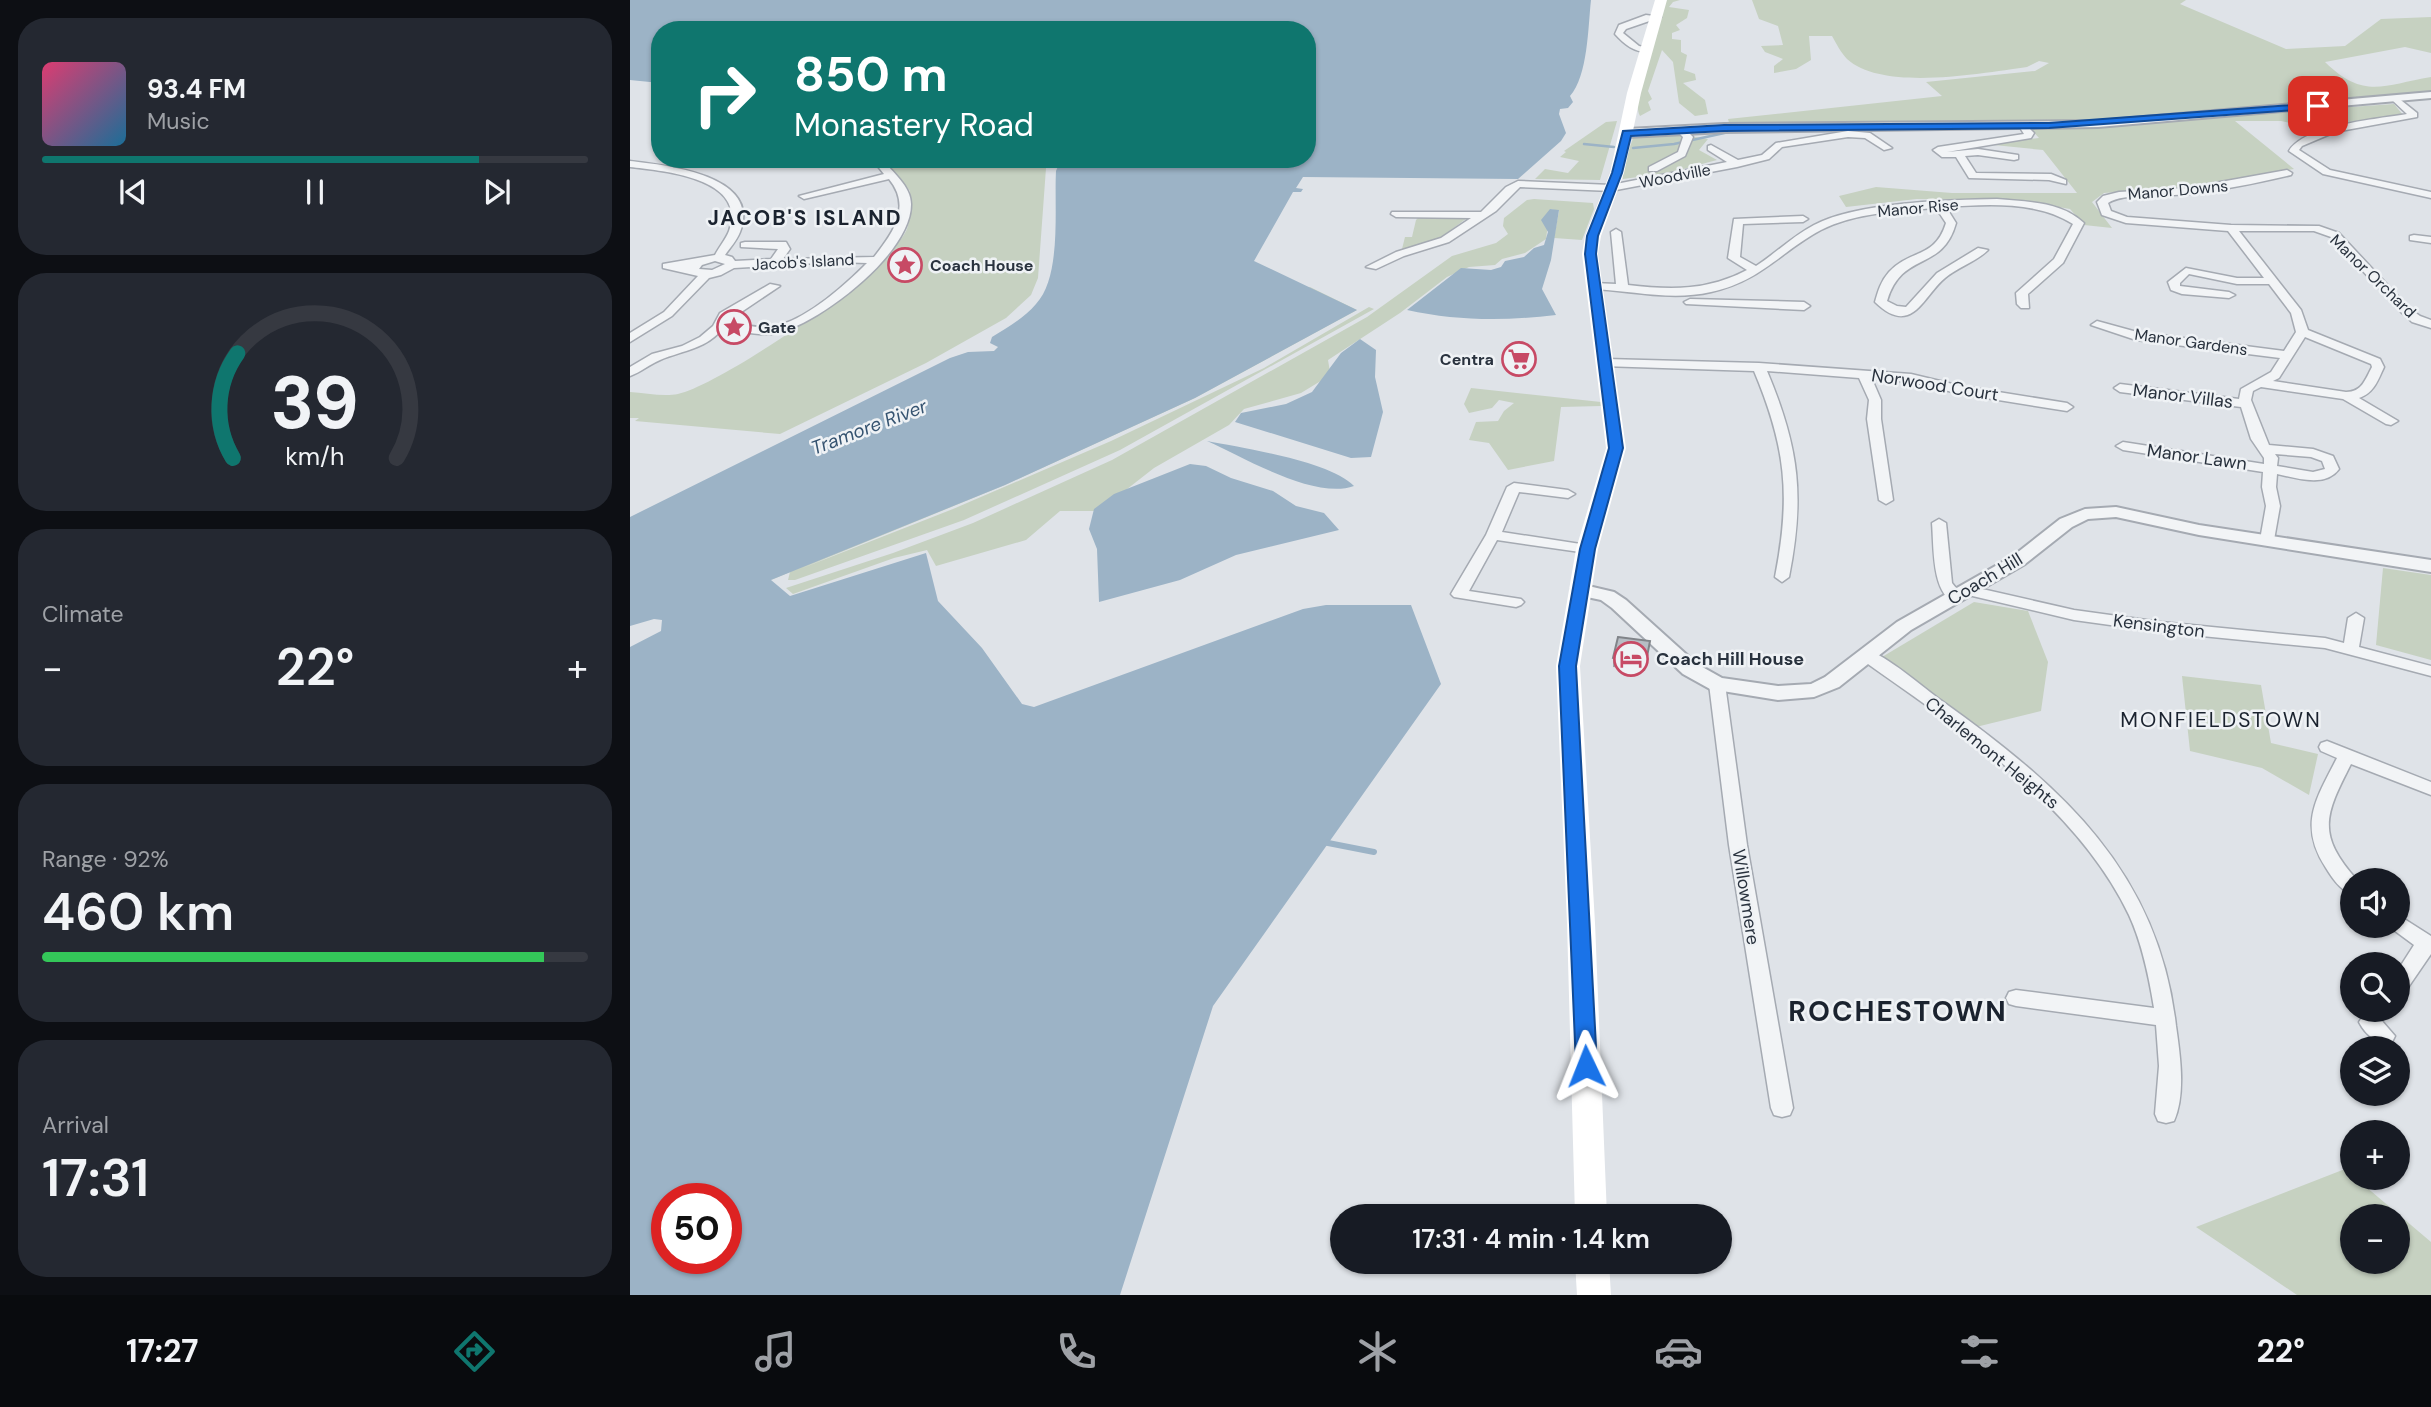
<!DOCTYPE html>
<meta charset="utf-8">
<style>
body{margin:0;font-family:"DM Sans",sans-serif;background:#242831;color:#f1f3f6;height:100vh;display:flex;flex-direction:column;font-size:26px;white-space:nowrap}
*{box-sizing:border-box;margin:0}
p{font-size:23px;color:#9ea1a6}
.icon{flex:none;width:38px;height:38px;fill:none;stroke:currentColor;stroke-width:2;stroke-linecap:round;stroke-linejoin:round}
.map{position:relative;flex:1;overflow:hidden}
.drawer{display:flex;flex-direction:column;gap:18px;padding:18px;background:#0d0f14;width:630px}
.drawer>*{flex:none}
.hud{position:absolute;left:21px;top:21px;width:665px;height:147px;border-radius:28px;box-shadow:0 2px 5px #0004;background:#0f766e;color:#fff;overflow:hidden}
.tools{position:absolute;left:1710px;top:868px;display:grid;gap:14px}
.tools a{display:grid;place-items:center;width:70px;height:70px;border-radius:50%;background:#171b24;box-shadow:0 2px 5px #0004;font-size:35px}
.speed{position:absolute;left:21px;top:1183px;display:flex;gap:14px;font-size:35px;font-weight:700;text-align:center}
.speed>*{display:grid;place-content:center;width:91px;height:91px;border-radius:50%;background:#171b24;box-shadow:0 2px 5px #0004;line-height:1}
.speed .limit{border:10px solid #d22;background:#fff;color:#111}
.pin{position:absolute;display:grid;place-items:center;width:60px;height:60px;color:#fff;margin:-30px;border-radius:14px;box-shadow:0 4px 10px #0006}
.me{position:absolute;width:77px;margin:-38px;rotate:358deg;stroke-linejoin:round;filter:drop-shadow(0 0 5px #0008)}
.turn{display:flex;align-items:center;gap:24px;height:147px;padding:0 28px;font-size:32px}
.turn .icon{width:91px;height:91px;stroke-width:2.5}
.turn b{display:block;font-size:49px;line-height:60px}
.big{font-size:52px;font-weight:600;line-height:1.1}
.drawer .tile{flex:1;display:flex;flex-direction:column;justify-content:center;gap:10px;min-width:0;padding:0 24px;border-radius:28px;background:#242831}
.drawer .dial{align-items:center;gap:0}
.dial svg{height:182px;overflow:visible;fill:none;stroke:#363941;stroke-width:7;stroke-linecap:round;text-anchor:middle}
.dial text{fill:#f1f3f6;stroke:none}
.song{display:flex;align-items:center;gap:21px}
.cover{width:84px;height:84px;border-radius:10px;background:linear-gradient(135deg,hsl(340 70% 55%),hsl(200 70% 35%))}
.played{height:7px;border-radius:4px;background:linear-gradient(90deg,#0f766e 80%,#363941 80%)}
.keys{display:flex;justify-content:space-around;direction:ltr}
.heat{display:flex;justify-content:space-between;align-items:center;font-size:38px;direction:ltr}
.charge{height:10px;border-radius:5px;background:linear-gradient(90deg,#34c759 92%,#363941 0)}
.trip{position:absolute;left:700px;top:1204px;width:402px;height:70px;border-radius:35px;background:#171b24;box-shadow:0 2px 5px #0004;font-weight:600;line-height:70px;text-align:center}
.dock{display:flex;height:112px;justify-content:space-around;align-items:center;background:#090b0e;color:#9ea1a6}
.dock .icon{width:49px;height:49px}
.dock .current{color:#0f766e}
.dock b{font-size:32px;color:#f1f3f6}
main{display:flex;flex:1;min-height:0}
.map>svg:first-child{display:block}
</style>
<main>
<section class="drawer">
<div class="tile">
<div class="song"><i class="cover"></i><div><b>93.4 FM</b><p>Music</p></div></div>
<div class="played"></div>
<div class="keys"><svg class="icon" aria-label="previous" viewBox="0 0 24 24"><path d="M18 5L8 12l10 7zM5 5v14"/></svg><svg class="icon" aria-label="pause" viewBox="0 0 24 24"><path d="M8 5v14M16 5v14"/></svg><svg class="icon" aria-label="next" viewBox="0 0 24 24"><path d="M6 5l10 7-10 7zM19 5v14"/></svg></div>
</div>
<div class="tile dial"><svg viewBox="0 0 100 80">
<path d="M14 69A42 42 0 1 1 86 69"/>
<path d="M14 69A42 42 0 0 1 16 23" stroke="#0f766e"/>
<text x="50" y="56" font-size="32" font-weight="700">39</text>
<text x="50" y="72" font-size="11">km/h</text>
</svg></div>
<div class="tile"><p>Climate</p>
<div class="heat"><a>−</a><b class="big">22°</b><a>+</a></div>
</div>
<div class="tile"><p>Range · 92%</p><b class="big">460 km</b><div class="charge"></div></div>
<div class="tile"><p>Arrival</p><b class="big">17:31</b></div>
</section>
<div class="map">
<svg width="1801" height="1295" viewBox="0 0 1801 1295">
<rect width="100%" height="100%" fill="#dfe3e8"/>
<!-- green -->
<g fill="#c6d1c1" fill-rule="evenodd">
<path d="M1036 0H1050L1043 2 1039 7 1059 10 1057 18 1046 25 1050 30 1042 33V39L1051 40V52L1057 55 1054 70 1065 74 1066 80 1053 83 1075 100 1078 114 1065 116 1049 103 1043 62 1032 50 1018 91 1022 99 1018 102 1021 110 1010 116C1000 93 1028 26 1036 0Z"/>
<path d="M1122 0H1556L1550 4 1656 49 1715 46 1751 19 1801 17V53L1775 47 1695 62C1734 100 1753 85 1801 77V93L1447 122H1287L1100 126 1098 119 1312 96 1296 82 1405 71 1419 63 1409 61 1397 67C1352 73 1253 92 1217 59 1211 53 1206 43 1202 36H1179L1181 60 1166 69 1144 73V66L1153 59 1135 52 1131 46 1153 45 1148 26 1129 19Z"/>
<path d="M1764 104 1773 115 1678 127 1651 121H1605L1664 169 1564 186 1474 193 1462 202 1482 228 1454 225 1440 209 1393 201 1287 199 1216 207 1209 196 1246 187 1322 193H1447L1413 150 1354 144 1409 138 1401 129Z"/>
<path d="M987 121 970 180 905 179 915 169 938 173 949 161 930 157 936 152 934 151 976 122Z"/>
<path d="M1044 134 1078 139 1069 150 1087 160 1038 173 993 179 992 171 1003 138Z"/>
<path d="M254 159H412L416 168 408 278 401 295 376 318 296 363 150 434 5 421 9 418H0V392C15 393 34 397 48 394 93 384 260 270 277 229 281 219 279 202 280 191Z"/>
<path d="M904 199 963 203 964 209 952 240 924 238 929 211 920 209 916 239 895 253 872 259 865 265 839 267 817 277 770 313 698 360 700 372 694 379 671 393 614 409 599 425 524 468 469 511H430L396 540 306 566 297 550 264 558 163 594 156 588 263 553 343 523 482 460 737 317 822 256 866 243 878 234 873 226 874 218 897 200Z"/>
<path d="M790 216 835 217 837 218 809 239 772 249 775 237H782L786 220Z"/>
<path d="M680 287 727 310 565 398 375 485 170 569 323 509 481 441 634 368 739 307 744 309 490 450 334 520 165 580H158L160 572 141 580Z"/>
<path d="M841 388 971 402V406L931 407 924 461 878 470 859 443 839 440 846 422 868 421 874 411 884 403 869 400 862 408 839 413 834 404Z"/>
<path d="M1753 568 1801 575V660L1746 645Z"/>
<path d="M1344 602 1398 611 1418 662 1411 711 1346 727 1252 657Z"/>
<path d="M1552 676 1631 685 1641 743 1688 754 1679 795 1632 768 1560 751Z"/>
<path d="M1715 1169 1801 1242V1295H1667L1566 1227ZM1722 1216H1768V1262H1722Z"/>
</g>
<!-- water -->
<g fill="#9cb3c6" fill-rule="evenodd">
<path d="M0 0H961C958 27 958 76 940 96L943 102 938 108 930 109 929 114 936 133 931 141 888 179 673 177 666 188 673 189 671 192H663L624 261 727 310 565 398 375 485 141 580 160 596 296 553 308 601 352 648 392 704 404 707 673 609 696 605H781L811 684 583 1006 490 1295H0V647L31 631 32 620 24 619 0 626V517L320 358 338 352 364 351 368 347 360 343 362 337C377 328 394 318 406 304 432 276 424 208 426 171L431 159H677V30H30V83L0 80ZM37 1199H96V1258H37Z"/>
<path d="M920 209 929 210 921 260 912 289 926 315C875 321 827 321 777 310L831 268 861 270 871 267 875 261 894 257 904 248 914 245 918 232 911 220Z"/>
<path d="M730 339 746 350 745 377 753 412 741 457 721 458 605 422 611 413 656 404 682 392 711 353Z"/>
<path d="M577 441C613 448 700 461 724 486 685 500 615 458 577 441Z"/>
<path d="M560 464 576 466 601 478 643 491 666 506 694 513 709 530 606 555 550 580 469 602 467 549 459 529 464 509 484 494Z"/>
</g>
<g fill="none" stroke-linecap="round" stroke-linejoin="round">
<!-- stream-far1 -->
<g stroke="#9cb3c6" stroke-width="2.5">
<path d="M954 144 984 147"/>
<path d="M1003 148 1044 144 1099 132"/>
</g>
<!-- stream -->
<path stroke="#9cb3c6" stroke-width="6" d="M693 842 744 852"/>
<!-- minor casing -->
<g stroke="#a5aab2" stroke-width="3">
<g id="minor">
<path d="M1016 15 1031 17 996 29 993 33 1009 46 1020 48V52C1005 53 995 45 985 34L989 25Z"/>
<path d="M1767 97 1787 113V117L1705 132 1672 146 1669 150 1700 170 1801 192V198L1693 174 1659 151C1674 125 1748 119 1777 114L1762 100Z"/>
<path d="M1394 123 1404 133 1401 138 1317 152 1348 149 1388 155V159L1384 160 1348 155 1335 156 1346 173 1421 174 1436 180V184L1419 180 1339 178 1326 157H1312L1303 150 1308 147 1394 134 1389 126Z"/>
<path d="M1049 129H1055L1063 137 1055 156 1027 171H1019V167L1048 152 1053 137 1047 131Z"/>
<path d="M1218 131 1240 133 1262 148 1254 150 1235 138 1218 137 1152 147 1139 159 1107 167 981 191 890 187 866 211 819 242 774 256 746 269 736 267 766 252 811 238 841 218 766 217 761 214 762 212H851L876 187 888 181 981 185 1097 162 1078 150V146L1081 145 1108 160 1132 155 1146 143Z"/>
<path d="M242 159H252C262 172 281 186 281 204 282 253 191 322 148 333 130 337 111 331 94 327 77 349 54 350 30 360 20 364 11 372 0 376V367L22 354 52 346 70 337 83 326 90 313 140 284 150 286 98 321C111 324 127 329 141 327 174 322 214 286 237 263L205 262 104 268 91 275 79 278 42 316 0 342V333L34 312 68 276 33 268V264L85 255C89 247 96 239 99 231 118 178 34 171 0 167V161C36 165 132 175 110 232 107 240 100 248 95 255L102 257 105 261 141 259 148 249 111 247V243L115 242H156L160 249 153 259 244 257C263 233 282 207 259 179L174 199 169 196 254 174ZM85 261 95 264 82 270 69 269 72 265Z"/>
<path d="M1657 170 1662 173 1661 175C1627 183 1593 190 1558 194 1536 197 1495 192 1478 203L1481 211 1497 217 1601 225 1689 226 1709 233 1780 309 1790 316 1801 320V328L1782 322 1772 313 1701 237 1684 231H1609L1671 310 1678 330 1750 359 1754 367C1748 380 1744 393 1729 398L1768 421 1761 425 1756 424 1713 399 1631 387 1623 391 1621 400 1639 445 1683 449 1703 456 1709 469C1695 488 1667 478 1647 474L1646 487 1650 506 1644 540 1637 544 1630 540 1636 506 1632 487 1633 472 1493 450 1486 446 1493 442 1634 464V458L1621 439 1611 407 1490 392 1484 388 1490 384 1609 399 1611 389 1641 372 1650 358 1506 340 1461 325 1467 321 1507 332 1654 351 1666 332 1661 313 1639 284H1607L1559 274 1550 283V286L1599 292 1605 295 1599 298 1552 294 1541 290 1538 282 1556 268 1607 278H1634L1598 231 1496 223 1472 215 1467 202 1473 196 1489 192 1557 188ZM1675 337 1741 364 1742 367C1735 380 1732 392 1716 392L1643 381 1649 378ZM1645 454 1681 457 1692 461 1695 469 1683 472 1647 466 1648 458Z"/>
<path d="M1367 199C1397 202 1431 201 1454 223L1433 263 1398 294 1399 308H1391L1387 304 1386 293 1424 259 1443 224C1407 201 1357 204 1316 207L1326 223C1312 273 1272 250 1257 301L1267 306 1276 307 1307 273 1348 248 1358 250C1346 262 1328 267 1315 278 1293 296 1282 338 1245 302 1248 291 1251 281 1259 272 1280 249 1305 259 1316 223L1306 208C1269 211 1224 213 1191 230 1150 252 1131 281 1081 292 1042 301 1003 291 964 289L958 286 964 283 986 284 981 232 986 229 991 232 998 285C1041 290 1077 291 1117 270L1098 258 1104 219 1173 216 1178 219 1173 222 1113 224 1110 257 1126 266C1146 253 1163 236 1184 225 1228 202 1317 200 1367 199Z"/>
<path d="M1784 235 1801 237V243L1780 240V236Z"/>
<path d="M1060 299 1174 302 1180 306 1174 310 1056 304 1054 302Z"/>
<path d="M976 359 1129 363 1281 374 1331 386 1437 403 1443 407 1437 411 1331 394 1281 382 1242 379 1251 400V419L1263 500 1256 504 1249 500 1237 419 1239 400 1229 378 1137 371C1169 447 1175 496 1159 577L1152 582 1145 577C1161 496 1156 447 1124 371L972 366V360Z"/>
<path d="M884 483 938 490 945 494 938 498 889 492 872 532 957 545 964 549 957 553 867 540 839 591 891 599 894 602 891 605 886 607 824 597 821 594 856 535 877 487Z"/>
<path d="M1309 519 1316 523 1322 583 1334 598 1326 603C1301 595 1304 544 1302 523Z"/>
<path d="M1339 586 1444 610 1531 622 1695 638 1714 643 1718 618 1726 613 1734 618 1729 647 1801 666V676L1695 648 1531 632 1444 620 1334 594 1331 591 1334 588Z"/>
<path d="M1237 650C1256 655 1294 688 1312 701 1431 786 1529 872 1546 1026 1550 1054 1556 1094 1544 1121L1536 1123 1528 1121 1525 1114 1529 1066 1526 1025 1386 1006 1379 1004 1376 998 1379 992 1386 990 1524 1008C1519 977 1512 943 1499 915 1445 803 1329 729 1231 659L1229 655 1231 651Z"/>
<path d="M1087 679 1095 684 1117 845 1163 1108 1160 1115 1152 1117 1144 1115 1141 1108 1099 845 1079 684Z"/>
<path d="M1697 741 1801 782V795L1721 764C1695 815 1686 834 1727 880H1722V894C1711 891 1702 878 1696 868 1668 825 1686 799 1707 758L1691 751 1689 747 1691 743Z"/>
<path d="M1768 915 1801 936V954L1775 992 1768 994V970L1784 945 1761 928 1760 926H1768Z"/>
<path d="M1737 1010H1759L1752 1021 1765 1036 1762 1042C1749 1047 1735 1034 1729 1022Z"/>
</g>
</g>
<!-- tertiary casing -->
<g stroke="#a5aab2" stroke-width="4">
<g id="tertiary">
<path d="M1801 92V98L1468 127 1094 132 997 137 991 133 997 129 1094 124 1468 121Z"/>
<path d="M1486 507 1569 525 1801 560V572L1569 535 1486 517 1458 519 1442 527 1395 564 1281 630 1209 687 1184 697 1148 700 1080 689 1053 674 982 608 971 600 943 594 941 590 950 584 984 592 996 600 1067 664 1092 678 1148 686 1181 684 1195 677 1267 622 1383 556 1430 519 1455 509Z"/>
</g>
</g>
<!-- minor -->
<use href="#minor" fill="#f2f4f6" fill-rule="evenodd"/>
<!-- tertiary -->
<use href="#tertiary" fill="#f2f4f6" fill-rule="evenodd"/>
<!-- secondary -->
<g fill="#fff" fill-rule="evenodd">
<path d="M1025 0H1037L1011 93 994 173 971 236 968 254 996 448 968 549 950 666 965 923 977 1216H945L937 923 926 666 946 549 976 448 952 254 955 236 980 173 997 93Z"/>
<path d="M945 1262H979L981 1295H947Z"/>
</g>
</g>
<!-- wall -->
<path fill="#9da3a9" d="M1020 641 1015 671 983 667V658Z"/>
<!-- building -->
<path fill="#b7bdc4" stroke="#808489" stroke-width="2" d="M988 637 1020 641 1016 662 983 658Z"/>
<!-- route -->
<path fill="#1a73e8" stroke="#114b97" stroke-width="2" d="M1688 103 1693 106 1692 108 1419 128 1094 131 1001 136 992 173 968 236 966 254 993 448 965 549 946 666 967 1066 963 1072 956 1075 949 1072 946 1066 929 666 950 549 979 448 955 254 957 236 982 173 993 131 1094 125 1419 123Z"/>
<!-- icons -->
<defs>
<g id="sight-ring" transform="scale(1.75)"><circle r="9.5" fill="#eff2f5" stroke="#c74a65" stroke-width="1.5"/><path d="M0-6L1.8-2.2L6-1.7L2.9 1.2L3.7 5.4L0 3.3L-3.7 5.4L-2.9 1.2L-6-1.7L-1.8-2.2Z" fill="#c74a65"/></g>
<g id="supermarket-ring" transform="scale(1.75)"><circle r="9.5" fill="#eff2f5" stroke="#c74a65" stroke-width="1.5"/><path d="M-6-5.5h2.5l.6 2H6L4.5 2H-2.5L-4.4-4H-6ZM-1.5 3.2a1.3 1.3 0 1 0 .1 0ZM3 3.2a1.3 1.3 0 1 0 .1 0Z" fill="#c74a65"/></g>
<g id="hotel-ring" transform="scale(1.75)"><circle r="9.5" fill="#eff2f5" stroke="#c74a65" stroke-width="1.5"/><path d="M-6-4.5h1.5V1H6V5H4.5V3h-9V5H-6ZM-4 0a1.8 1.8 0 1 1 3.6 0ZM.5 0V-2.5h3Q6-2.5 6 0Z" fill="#c74a65"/></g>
</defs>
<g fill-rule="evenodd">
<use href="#sight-ring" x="275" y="265"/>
<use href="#sight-ring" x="104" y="327"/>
<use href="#supermarket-ring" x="889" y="359"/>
<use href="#hotel-ring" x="1001" y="659"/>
</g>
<g text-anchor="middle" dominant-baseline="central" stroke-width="5" stroke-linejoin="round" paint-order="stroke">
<!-- far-street labels -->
<g font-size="16" fill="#29323e" stroke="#eff2f5">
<text transform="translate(1045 176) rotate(-11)">Woodville</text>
<text transform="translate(1548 190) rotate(-5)">Manor Downs</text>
<text transform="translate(1288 208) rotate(-5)">Manor Rise</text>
<text transform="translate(173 262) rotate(-3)">Jacob's Island</text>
<text transform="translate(1743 276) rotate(44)">Manor Orchard</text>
<text transform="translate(1561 342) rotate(8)">Manor Gardens</text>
</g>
<!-- far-poi labels -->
<g font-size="16" font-weight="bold" fill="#29323e" stroke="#eff2f5" text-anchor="start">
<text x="300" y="265">Coach House</text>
<text x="128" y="327">Gate</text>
<text x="864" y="359" text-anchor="end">Centra</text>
</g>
<!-- street labels -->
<g font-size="18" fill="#29323e" stroke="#eff2f5">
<text transform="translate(1305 385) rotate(9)">Norwood Court</text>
<text transform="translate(1553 396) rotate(7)">Manor Villas</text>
<text transform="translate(1567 457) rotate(8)">Manor Lawn</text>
<text transform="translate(1355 579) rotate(-31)">Coach Hill</text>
<text transform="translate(1529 626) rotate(7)">Kensington</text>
<text transform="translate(1362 753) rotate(39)">Charlemont Heights</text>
<text transform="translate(1116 897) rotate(81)">Willowmere</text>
</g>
<!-- poi labels -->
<g font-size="18" font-weight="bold" fill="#29323e" stroke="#eff2f5" text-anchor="start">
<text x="1026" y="659">Coach Hill House</text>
</g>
<!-- water labels -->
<g font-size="19" font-style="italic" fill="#355370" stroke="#eff2f5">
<text transform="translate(239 427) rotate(-21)">Tramore River</text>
</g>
<!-- far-district labels -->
<g font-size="21" font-weight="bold" letter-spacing="2" fill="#1b232f" stroke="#eff2f5">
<text x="175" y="218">JACOB'S ISLAND</text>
</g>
<!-- quarter labels -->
<g font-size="21" letter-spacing="2" fill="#1b232f" stroke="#eff2f5">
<text x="1591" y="720">MONFIELDSTOWN</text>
</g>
<!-- near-district labels -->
<g font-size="28" font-weight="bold" letter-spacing="2" fill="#1b232f" stroke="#eff2f5">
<text x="1268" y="1011">ROCHESTOWN</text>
</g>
</g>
</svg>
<div class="tools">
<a><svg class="icon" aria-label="sound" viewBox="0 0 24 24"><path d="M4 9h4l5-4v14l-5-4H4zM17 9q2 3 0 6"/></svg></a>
<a><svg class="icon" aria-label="search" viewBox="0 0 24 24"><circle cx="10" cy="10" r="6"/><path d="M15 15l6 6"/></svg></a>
<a><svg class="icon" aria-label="layers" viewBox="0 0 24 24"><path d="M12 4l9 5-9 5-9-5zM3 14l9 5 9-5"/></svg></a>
<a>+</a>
<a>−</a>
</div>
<div class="speed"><div class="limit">50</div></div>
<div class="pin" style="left:1688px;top:106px;background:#d93025"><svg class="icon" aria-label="arrive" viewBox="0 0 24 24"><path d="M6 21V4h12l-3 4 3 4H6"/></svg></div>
<svg class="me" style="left:956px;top:1066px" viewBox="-20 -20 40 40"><path d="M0-17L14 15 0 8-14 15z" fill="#1a73e8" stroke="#fff" stroke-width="4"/></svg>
<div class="trip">17:31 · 4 min · 1.4 km</div>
<div class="hud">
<div class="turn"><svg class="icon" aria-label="right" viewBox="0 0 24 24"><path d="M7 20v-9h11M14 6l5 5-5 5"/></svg><div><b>850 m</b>Monastery Road</div></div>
</div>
</div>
</main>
<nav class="dock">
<b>17:27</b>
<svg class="icon current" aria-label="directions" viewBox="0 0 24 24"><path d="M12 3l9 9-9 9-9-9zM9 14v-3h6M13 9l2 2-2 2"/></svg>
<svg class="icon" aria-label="music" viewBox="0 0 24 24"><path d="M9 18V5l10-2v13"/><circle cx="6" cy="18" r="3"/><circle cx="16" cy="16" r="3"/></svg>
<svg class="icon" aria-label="phone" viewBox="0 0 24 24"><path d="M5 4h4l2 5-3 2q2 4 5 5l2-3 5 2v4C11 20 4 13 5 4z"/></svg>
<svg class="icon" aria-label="climate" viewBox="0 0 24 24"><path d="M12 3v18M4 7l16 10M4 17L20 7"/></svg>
<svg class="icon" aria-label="car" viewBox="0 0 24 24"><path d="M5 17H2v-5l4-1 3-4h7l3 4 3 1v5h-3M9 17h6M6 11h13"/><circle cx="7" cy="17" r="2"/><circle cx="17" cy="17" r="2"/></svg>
<svg class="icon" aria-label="filters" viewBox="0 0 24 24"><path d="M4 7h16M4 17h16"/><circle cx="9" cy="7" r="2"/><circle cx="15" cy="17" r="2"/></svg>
<b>22°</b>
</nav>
